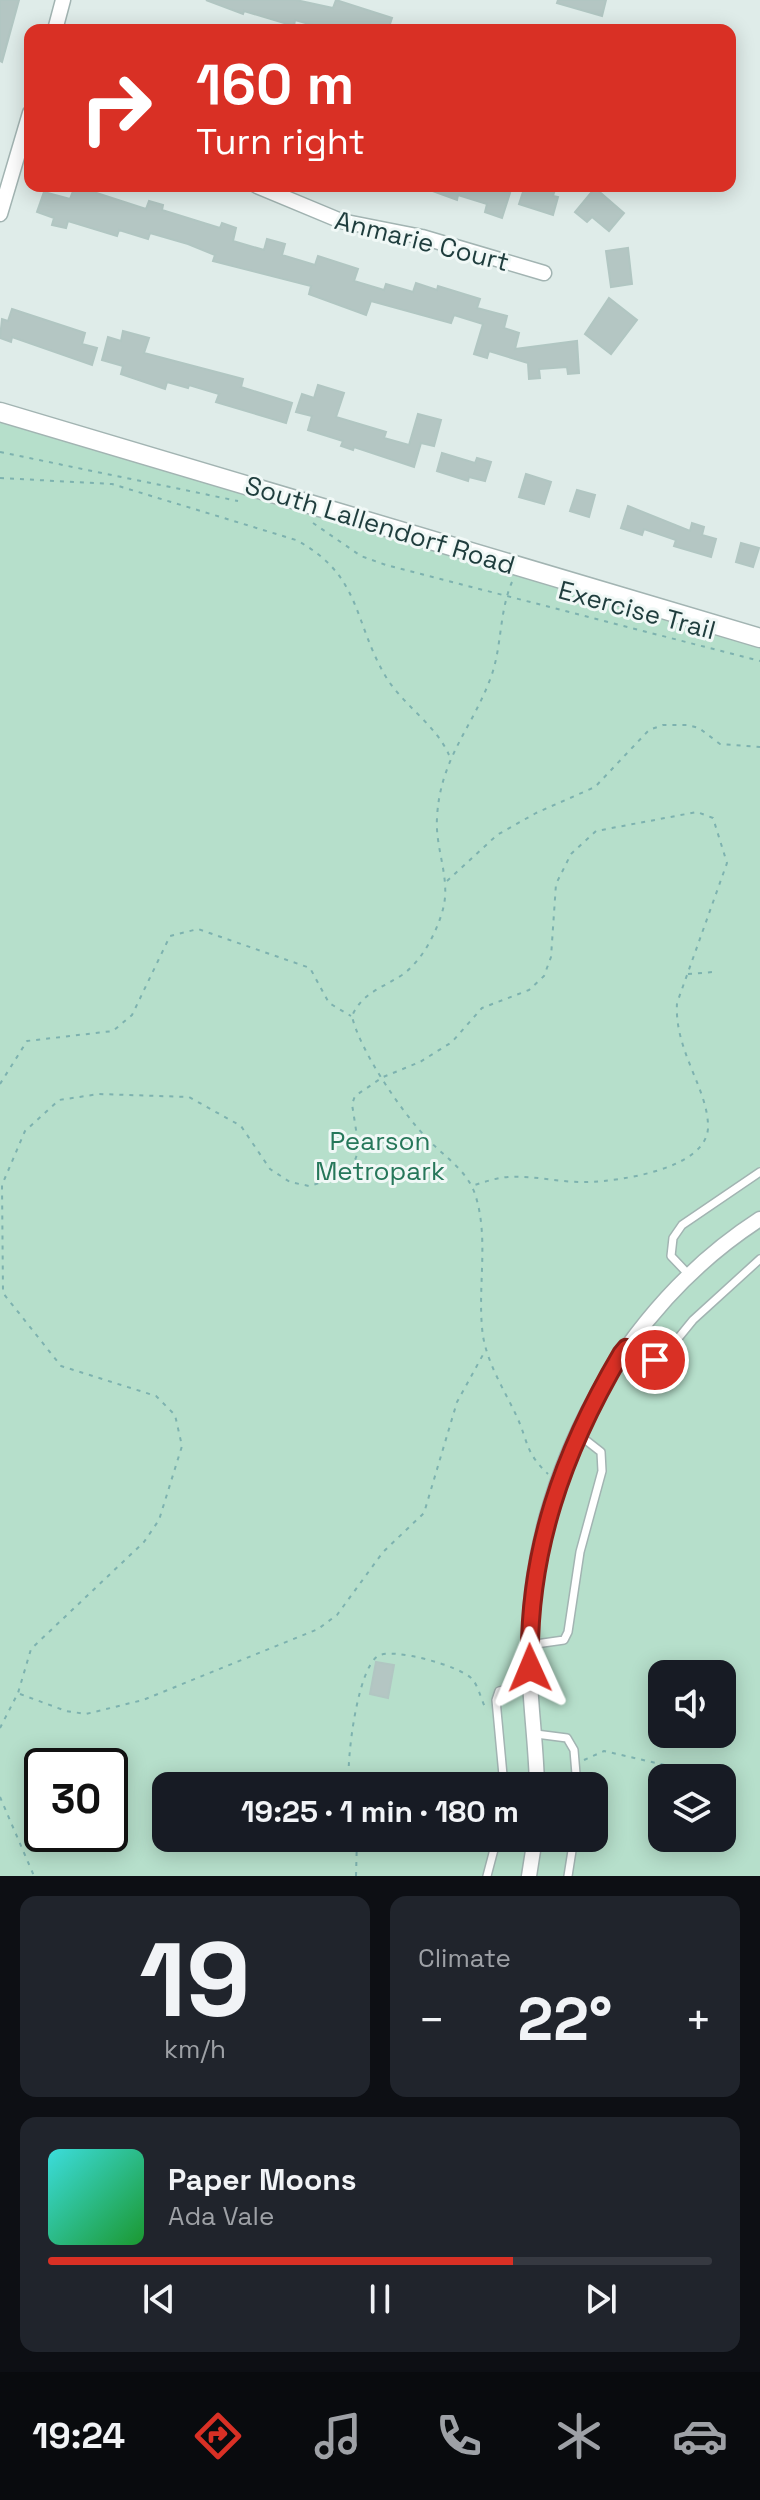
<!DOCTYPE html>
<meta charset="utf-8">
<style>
body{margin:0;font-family:"Space Grotesk",sans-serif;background:#20242c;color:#f1f3f6;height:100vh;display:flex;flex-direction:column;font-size:30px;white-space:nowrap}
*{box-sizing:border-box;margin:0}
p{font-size:26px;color:#9ea1a6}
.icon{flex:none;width:44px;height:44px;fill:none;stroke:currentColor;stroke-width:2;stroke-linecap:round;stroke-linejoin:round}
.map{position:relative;height:1876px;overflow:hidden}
.details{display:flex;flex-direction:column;gap:20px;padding:20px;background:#0d0f14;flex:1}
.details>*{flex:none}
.hud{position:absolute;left:24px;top:24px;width:712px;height:168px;border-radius:16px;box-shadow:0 4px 20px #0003;background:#d93025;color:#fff;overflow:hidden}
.controls{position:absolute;left:648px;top:1660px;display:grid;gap:16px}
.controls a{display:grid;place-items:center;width:88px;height:88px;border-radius:16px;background:#171b24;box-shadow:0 4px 20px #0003;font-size:40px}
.speed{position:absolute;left:24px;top:1748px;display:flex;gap:16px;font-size:40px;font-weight:700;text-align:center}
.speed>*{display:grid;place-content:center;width:104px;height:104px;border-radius:50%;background:#171b24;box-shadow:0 4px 20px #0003;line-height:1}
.speed .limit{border:4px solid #111;border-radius:12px;background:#fff;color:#111}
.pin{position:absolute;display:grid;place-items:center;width:68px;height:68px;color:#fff;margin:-34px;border:4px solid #fff;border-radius:50%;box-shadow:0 2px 8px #0007}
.me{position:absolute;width:88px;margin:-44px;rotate:359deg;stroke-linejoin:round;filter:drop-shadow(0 0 6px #0008)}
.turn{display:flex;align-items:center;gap:28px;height:168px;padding:0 40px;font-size:36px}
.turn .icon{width:104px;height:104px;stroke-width:2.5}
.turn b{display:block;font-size:56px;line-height:68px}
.big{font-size:60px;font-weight:800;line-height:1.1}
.details .card{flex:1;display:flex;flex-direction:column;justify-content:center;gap:12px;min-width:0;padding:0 28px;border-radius:16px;background:#20242c}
.details .dial{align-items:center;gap:0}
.dial b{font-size:104px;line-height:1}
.song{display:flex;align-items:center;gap:24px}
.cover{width:96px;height:96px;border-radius:12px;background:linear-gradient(135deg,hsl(180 70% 55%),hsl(130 70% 35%))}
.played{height:8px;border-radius:4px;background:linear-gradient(90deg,#d93025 70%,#363941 70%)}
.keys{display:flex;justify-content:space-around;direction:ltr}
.heat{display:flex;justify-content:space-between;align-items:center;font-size:44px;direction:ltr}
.details .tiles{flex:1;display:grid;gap:20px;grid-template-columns:1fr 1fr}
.card:last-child{grid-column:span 2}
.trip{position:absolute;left:152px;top:1772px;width:456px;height:80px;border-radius:16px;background:#171b24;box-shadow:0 4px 20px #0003;font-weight:800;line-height:80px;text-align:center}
.dock{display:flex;height:128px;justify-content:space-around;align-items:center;background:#090b0e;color:#9ea1a6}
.dock .icon{width:56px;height:56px}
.dock .active{color:#d93025}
.dock b{font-size:36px;color:#f1f3f6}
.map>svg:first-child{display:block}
</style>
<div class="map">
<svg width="760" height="1876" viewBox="0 0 760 1876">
<rect width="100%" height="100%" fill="#dfece9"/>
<!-- green -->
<path fill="#b6dfcb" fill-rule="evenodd" d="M0 412 760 638V1876H0ZM662 1674H722V1734H662ZM42 1766H110V1834H42ZM662 1778H722V1838H662ZM166 1786H594V1838H166Z"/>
<!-- building -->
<g fill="#b4c6c3" stroke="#b1c6c2" stroke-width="2">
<path d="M0 0H19L2 62 0 61Z"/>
<path d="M206 0H296L333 8 336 0 392 18 388 30H315L316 26 295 20 294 26 244 11 243 14Z"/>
<path d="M558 0H606L602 16 557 3Z"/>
<path d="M75 186 146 209 149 201 163 205 162 210 220 228 222 223 236 228 233 241 264 250 267 239 285 244 282 255 315 265 318 256 358 269 354 281 384 290 386 284 413 292 416 283 437 290 438 286 480 299 477 308 507 316 504 328 519 333 515 349 577 341 579 373 568 374 567 367 539 369 540 378 529 379 528 363 489 351 487 358 474 354 483 324 454 315 451 323 371 301 366 315 309 294 311 286 213 261 215 255 188 244 150 233 148 239 119 230 117 236 68 221 66 228 52 225 54 218 37 212 44 192 70 199Z"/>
<path d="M419 186H503L501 191 510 193 502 218 485 212 487 204 458 195 457 200Z"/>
<path d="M525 186H556L553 196 558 197 553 215 519 204Z"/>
<path d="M595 188 624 213 609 231 592 217 587 222 575 212Z"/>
<path d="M628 248 632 284 611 287 606 251Z"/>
<path d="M609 298 637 320 611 354 585 334Z"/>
<path d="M12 309 85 333 82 344 97 348 92 365 12 337 11 342 0 338 2 319 8 321Z"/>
<path d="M123 331 149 338 144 353 243 379 241 387 292 403 286 423 216 402 219 394 189 385 188 388 167 382 165 389 121 374 123 366 102 360 108 337 121 341Z"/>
<path d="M318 385 344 393 336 417 386 432 384 438 409 445 418 414 441 420 434 446 421 443 414 467 354 447 353 450 341 446 343 441 308 430 312 416 296 412 302 394 314 398Z"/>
<path d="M442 453 475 463 477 458 491 462 485 481 469 477 468 481 437 471Z"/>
<path d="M526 474 551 482 544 504 519 497Z"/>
<path d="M577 490 595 495 589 517 570 511Z"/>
<path d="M628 506 690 531 692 523 704 527 702 535 716 539 711 557 674 546 676 540 644 529 642 535 621 528Z"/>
<path d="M741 543 759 548 753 567 736 562Z"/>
<path d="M376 1662 394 1665 388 1698 370 1694Z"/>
</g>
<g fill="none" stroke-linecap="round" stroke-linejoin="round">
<!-- service casing -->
<g stroke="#a2b4b2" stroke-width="10">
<g id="service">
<path d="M690 1276 671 1256 673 1238 682 1225 760 1172"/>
<path d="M626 1348 649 1360 662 1358 693 1320 760 1259"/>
<path d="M529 1645 564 1640 568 1632 580 1552 602 1471 601 1452 578 1434"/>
<path d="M536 1734 567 1738 574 1750 577 1786"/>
<path d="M504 1786 496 1700 499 1691 529 1684"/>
<path d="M487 1876 497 1838"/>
<path d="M568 1876 574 1838"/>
</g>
</g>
<!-- minor casing -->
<g stroke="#a2b4b2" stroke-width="17">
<g id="minor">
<path d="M55 30 63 0"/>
<path d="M257 186 341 221 422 237 544 273"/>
<path d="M0 214 30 113"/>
<path d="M537 1786C536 1736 527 1684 529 1634 534 1471 622 1308 760 1219"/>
<path d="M529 1876 535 1838"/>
</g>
</g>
<!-- tertiary casing -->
<g stroke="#a2b4b2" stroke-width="21">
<path id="tertiary" d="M0 412 760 638"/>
</g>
<!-- path -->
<g stroke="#7db2af" stroke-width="2" stroke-dasharray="4 6" stroke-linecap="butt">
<path d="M0 452 238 501"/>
<path d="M0 478 112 484 296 540C362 575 353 622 386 677 403 705 436 725 449 755"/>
<path d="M313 523 361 556 386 565 760 661"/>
<path d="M512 582C499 612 502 647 491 677 472 729 440 758 437 818 435 849 451 879 443 909 437 932 422 961 402 975 382 988 362 993 352 1016 359 1049 401 1111 424 1135 441 1155 466 1168 475 1194 489 1236 478 1284 482 1327 484 1359 504 1389 517 1417 529 1444 525 1452 548 1474"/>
<path d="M447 881 497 835 536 813 595 787 649 730 663 725H688L699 728 720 744 760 747"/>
<path d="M688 974 713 972"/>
<path d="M0 1084 27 1041 113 1031 132 1015 170 936 198 929 310 968 329 1003 351 1016"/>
<path d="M20 1694 66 1711 86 1714 143 1700 318 1629 337 1615 383 1552 424 1513 457 1402 485 1351"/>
<path d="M0 1728 18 1693 31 1649 144 1542 159 1520 182 1446 175 1415 156 1396 61 1366 3 1293 2 1185 25 1131 59 1100 99 1094 189 1097 241 1126 270 1169 290 1182 309 1186 340 1177 354 1163 359 1149 352 1104 355 1096 383 1077 420 1062 452 1042 482 1008 529 990 544 976 551 957 556 884 571 854 596 831 697 812 713 818 727 863 677 1003C674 1051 709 1090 708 1128 706 1169 620 1181 588 1182 561 1183 533 1175 508 1177 495 1178 484 1182 472 1186"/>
<path d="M584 1760 604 1751 682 1769"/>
<path d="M340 1786 347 1780"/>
<path d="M349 1786C346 1762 357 1669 378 1656 392 1647 461 1666 472 1679 478 1685 481 1699 485 1707"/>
<path d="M0 1797 34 1876"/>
<path d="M356 1876 357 1838"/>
</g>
<!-- service -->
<use href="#service" stroke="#fff" stroke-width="7"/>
<!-- minor -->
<use href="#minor" stroke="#fff" stroke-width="14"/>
<!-- tertiary -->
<use href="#tertiary" stroke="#fff" stroke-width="18"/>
</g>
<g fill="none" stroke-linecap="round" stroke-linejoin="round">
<!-- route casing -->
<g stroke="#8d1f18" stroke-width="20">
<path id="route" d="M530 1668C527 1553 563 1452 621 1354L626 1348 655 1360"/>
</g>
<!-- route -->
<use href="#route" stroke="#d93025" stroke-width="14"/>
</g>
<g text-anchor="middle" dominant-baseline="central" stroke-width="6" stroke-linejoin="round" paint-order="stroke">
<!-- street labels -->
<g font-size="26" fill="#1f3d3d" stroke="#f0f8f6">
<text transform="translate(422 241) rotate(14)">Anmarie Court</text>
<text transform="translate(380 525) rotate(17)">South Lallendorf Road</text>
<text transform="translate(637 610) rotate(15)">Exercise Trail</text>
</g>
<!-- park labels -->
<g font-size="26" fill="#26775a" stroke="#f0f8f6">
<text x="380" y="1141">Pearson<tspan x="380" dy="30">Metropark</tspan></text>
</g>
</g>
</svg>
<div class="controls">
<a><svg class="icon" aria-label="sound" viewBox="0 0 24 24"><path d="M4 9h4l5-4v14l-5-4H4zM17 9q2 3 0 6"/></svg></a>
<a><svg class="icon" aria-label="layers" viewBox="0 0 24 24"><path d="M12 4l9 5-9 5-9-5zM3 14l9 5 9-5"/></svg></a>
</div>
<div class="speed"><div class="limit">30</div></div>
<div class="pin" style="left:655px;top:1360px;background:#d93025"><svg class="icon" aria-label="arrive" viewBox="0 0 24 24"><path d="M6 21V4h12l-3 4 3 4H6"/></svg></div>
<svg class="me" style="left:530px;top:1668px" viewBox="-20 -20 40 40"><path d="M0-17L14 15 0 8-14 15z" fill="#d93025" stroke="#fff" stroke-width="4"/></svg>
<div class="trip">19:25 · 1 min · 180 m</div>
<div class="hud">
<div class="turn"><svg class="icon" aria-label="right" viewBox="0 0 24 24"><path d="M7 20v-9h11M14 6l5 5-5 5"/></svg><div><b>160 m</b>Turn right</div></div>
</div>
</div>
<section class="details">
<div class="tiles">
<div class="card dial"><b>19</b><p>km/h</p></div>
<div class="card"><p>Climate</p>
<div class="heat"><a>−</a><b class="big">22°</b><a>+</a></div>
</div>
<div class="card">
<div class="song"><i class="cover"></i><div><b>Paper Moons</b><p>Ada Vale</p></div></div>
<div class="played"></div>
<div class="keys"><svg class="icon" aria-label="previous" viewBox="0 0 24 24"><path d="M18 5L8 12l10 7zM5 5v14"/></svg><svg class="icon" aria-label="pause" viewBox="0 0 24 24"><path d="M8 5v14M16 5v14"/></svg><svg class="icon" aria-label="next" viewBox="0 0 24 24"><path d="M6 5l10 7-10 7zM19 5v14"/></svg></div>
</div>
</div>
</section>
<nav class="dock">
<b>19:24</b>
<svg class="icon active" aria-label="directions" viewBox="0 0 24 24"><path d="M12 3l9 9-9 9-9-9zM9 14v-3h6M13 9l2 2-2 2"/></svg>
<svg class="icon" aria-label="music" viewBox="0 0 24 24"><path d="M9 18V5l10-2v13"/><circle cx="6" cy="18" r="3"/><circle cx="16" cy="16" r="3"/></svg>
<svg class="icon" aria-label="phone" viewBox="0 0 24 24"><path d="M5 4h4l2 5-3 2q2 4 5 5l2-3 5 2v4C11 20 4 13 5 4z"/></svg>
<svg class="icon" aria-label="climate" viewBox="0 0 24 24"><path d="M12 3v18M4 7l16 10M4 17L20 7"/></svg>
<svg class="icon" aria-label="car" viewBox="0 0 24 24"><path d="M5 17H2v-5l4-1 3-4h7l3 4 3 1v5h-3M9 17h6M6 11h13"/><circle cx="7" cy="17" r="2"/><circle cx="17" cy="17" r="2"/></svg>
</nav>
